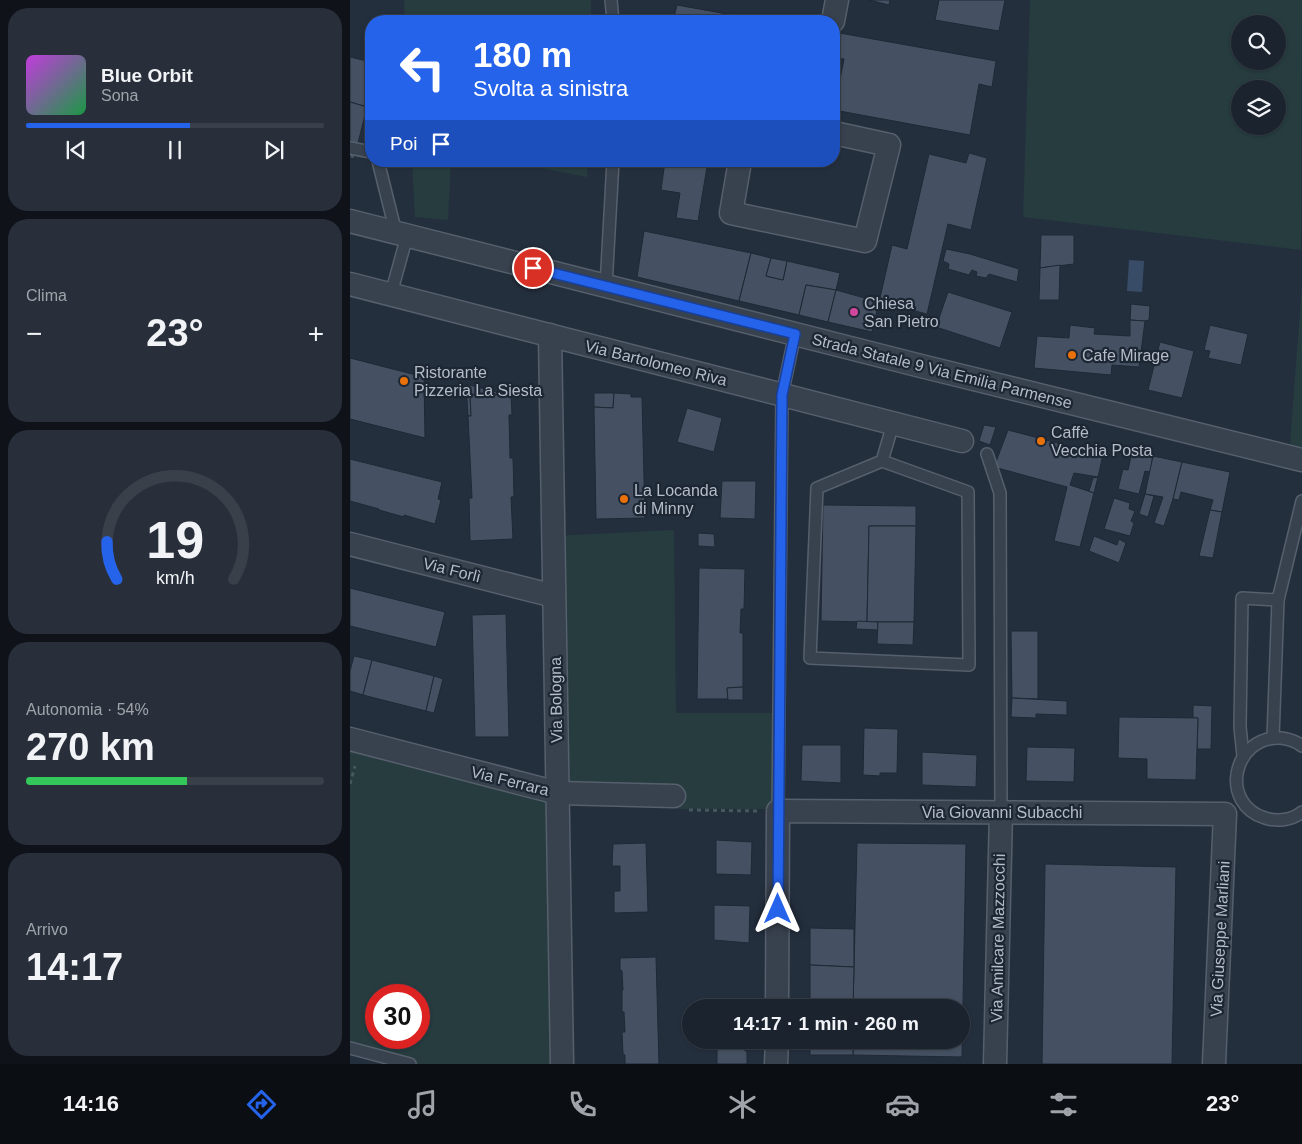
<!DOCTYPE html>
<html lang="it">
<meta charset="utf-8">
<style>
body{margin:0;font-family:Helvetica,sans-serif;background:#282f3a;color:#f1f3f6;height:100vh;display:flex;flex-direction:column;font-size:19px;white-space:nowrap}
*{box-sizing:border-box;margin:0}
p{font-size:16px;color:#a0a4aa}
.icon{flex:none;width:28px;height:28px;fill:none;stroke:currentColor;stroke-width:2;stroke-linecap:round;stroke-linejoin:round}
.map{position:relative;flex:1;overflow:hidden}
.details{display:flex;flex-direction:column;gap:8px;padding:8px;background:#0f1319;width:350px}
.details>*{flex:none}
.guide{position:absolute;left:15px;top:15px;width:475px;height:152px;border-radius:20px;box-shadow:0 1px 4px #0004,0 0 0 1px #39404a;background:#2563eb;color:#fff;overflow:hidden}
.tools{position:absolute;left:881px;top:15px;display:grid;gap:10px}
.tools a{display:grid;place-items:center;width:55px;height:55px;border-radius:50%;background:#1b232e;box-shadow:0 1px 4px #0004,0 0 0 1px #39404a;font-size:25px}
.speed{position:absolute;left:15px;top:984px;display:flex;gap:10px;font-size:25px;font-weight:700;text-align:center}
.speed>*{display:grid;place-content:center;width:65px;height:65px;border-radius:50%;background:#1b232e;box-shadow:0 1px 4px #0004,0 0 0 1px #39404a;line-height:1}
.speed .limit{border:8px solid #d22;background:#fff;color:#111}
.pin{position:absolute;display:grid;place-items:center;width:42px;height:42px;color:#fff;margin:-21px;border:2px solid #fff;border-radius:50%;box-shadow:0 1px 5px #0007}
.me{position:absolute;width:55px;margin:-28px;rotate:0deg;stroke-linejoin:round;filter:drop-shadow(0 0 4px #0008)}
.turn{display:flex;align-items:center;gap:18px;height:105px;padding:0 25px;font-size:22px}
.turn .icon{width:65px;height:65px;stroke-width:2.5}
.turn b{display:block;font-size:35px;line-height:42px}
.then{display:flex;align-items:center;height:48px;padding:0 25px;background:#0003;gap:10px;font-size:19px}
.big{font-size:38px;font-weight:700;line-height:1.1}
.details .card{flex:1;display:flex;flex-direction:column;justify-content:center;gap:8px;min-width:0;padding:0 18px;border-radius:20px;background:#282f3a}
.details .dial{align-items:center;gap:0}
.dial svg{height:130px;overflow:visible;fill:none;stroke:#39404a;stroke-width:7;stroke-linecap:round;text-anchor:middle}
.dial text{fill:#f1f3f6;stroke:none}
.song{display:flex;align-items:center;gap:15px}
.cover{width:60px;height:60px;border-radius:8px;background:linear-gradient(135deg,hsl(290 70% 55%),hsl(140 70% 35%))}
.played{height:5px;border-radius:2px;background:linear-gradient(90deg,#2563eb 55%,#39404a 55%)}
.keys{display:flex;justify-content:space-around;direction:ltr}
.heat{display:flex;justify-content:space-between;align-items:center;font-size:28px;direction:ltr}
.charge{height:8px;border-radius:4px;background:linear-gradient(90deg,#34c759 54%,#39404a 0)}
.trip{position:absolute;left:332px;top:999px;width:288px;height:50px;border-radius:25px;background:#1b232e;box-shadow:0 1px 4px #0004,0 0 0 1px #39404a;font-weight:700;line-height:50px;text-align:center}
.menu{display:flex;height:80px;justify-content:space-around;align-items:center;background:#0b0e12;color:#a0a4aa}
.menu .icon{width:35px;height:35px}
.menu .active{color:#2563eb}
.menu b{font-size:22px;color:#f1f3f6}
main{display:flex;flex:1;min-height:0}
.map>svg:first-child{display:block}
</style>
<main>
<section class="details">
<div class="card">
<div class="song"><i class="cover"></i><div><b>Blue Orbit</b><p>Sona</p></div></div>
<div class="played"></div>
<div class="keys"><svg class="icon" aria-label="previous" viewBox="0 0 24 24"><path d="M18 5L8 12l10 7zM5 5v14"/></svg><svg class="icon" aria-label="pause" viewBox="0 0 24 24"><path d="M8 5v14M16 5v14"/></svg><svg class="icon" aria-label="next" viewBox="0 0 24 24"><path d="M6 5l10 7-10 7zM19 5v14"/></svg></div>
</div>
<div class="card"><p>Clima</p>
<div class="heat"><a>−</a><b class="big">23°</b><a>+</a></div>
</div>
<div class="card dial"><svg viewBox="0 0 100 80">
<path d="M14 69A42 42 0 1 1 86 69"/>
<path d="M14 69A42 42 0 0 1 8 46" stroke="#2563eb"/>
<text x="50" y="56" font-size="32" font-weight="700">19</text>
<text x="50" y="72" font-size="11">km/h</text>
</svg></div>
<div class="card"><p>Autonomia · 54%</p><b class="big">270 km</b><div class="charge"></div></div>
<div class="card"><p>Arrivo</p><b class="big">14:17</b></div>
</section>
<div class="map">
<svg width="952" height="1064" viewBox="0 0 952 1064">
<rect width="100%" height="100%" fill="#242f3e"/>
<!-- green -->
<g fill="#263c3f" fill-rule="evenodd">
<path d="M54 0H241V21H55Z"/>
<path d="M680 0H952L951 250 673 217ZM890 24H928V61H890ZM890 89H928V126H890Z"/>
<path d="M62 161H101L98 220 65 217Z"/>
<path d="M154 161H238L237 177Z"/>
<path d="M952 285V460L939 456Z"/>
<path d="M324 530 326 713H428L427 809H326L327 796 211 793 212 1064H64L0 1047V741L210 793 204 536ZM26 995H69V1038H26Z"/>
</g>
<!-- water -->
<path fill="#394c67" d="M779 260 794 261 792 292 777 291Z"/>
<!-- building -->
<g fill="#455162" stroke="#1f2835">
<path d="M519 0H540L539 5Z"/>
<path d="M589 0H655L649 31 585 20Z"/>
<path d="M327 5 416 21H323Z"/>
<path d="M484 32 646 61 642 87 629 84 620 135 484 110 494 59 484 58Z"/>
<path d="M0 57 21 62V90L17 107 0 102Z"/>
<path d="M0 102 17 107 4 159 0 158Z"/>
<path d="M619 153 637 158 621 230 598 224 577 314 529 302 542 245 557 249 579 154 616 163Z"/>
<path d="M315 161H358L348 221 326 218 330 193 311 190Z"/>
<path d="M294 231 401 253 389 301 287 277Z"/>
<path d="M691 235H724V264L690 268Z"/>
<path d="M596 249 620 254 669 269 667 282 639 274 636 278 626 276 627 272 622 270 619 275 598 269 599 264 593 261Z"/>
<path d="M401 253 421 258 416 276 433 280 437 261 490 273 486 290 456 285 449 315 389 301Z"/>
<path d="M421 258 437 261 433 280 416 276Z"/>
<path d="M710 265 709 300H689L690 268Z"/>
<path d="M456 285 486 290 478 322 449 315Z"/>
<path d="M486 290 529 302 522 332 478 322Z"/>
<path d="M598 292 662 312 650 348 586 327Z"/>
<path d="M781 304 800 306 799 320 795 321 780 320Z"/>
<path d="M780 320 795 321 789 367 762 365 761 375 684 368 687 336 719 338 720 325 745 328 744 334 780 336Z"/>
<path d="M860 325 898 334 891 365 858 358 860 351 854 350Z"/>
<path d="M810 342 844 351 832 398 798 390Z"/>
<path d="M0 358 74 377 75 438 0 419Z"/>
<path d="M116 384 154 394 120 395 121 416H118Z"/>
<path d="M244 393H264L263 408 244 407Z"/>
<path d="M264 393 281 394V397H292L295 518 246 519 244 407 263 408Z"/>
<path d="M161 394 162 415H159L160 458H163L164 497H161L163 539 120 541 119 498H122L118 416H121L120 395Z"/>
<path d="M337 408 372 418 364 452 327 442Z"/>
<path d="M634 425 646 427 640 445 629 441Z"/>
<path d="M658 430 753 455 748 477 724 473 720 485 744 493 730 547 704 541 717 487 644 467Z"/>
<path d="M782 452 803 456 800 472 795 471 789 494 768 489 773 469 778 470Z"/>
<path d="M803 456 832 462 823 499 814 526 804 523 813 497 795 494Z"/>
<path d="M0 459 92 482 88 499 91 500 85 524 54 515V517L29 510V509L0 501Z"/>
<path d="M832 462 880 472 872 512 860 510 863 500 831 492 829 500 823 499Z"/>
<path d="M748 477 744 493 739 491 743 478Z"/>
<path d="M372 481H406L405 519 370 518Z"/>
<path d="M795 494 804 496 798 517 789 514Z"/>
<path d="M764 498 780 503 779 509 785 511 781 521 784 523 780 536 754 529Z"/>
<path d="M473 505 566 506V526H519L517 622 471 621Z"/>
<path d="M860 510 872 512 863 558 849 556Z"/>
<path d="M519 526H566L564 622H517Z"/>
<path d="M348 533 364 534 365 547 348 546Z"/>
<path d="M744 536 767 545 769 539 776 543 769 563 739 551Z"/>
<path d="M349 568 395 569 394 609H391L390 633H393V687L377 688 378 699H347Z"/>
<path d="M0 588 95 612 86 647 0 626Z"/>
<path d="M156 614 159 737H125L122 615Z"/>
<path d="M507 621 528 622V630L506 629Z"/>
<path d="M528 622H564L563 645 527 644Z"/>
<path d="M661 631H688V699L662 698Z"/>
<path d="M4 656 22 660 13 695 0 691V671Z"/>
<path d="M22 660 84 676 76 711 13 695Z"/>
<path d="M84 676 93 679 84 713 76 711Z"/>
<path d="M393 687V700H378L377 688Z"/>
<path d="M662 698 717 701V715L686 714V718L661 717Z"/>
<path d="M843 705 862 706 861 749H847L848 718H843Z"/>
<path d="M769 717 848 718 846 780 797 779V759L768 758Z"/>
<path d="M514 728 548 729 547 773H530V776L513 775Z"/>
<path d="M452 745H491V783L451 781Z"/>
<path d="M677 747 725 748 724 782 676 781Z"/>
<path d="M572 752 627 755 626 787 572 785Z"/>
<path d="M366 840 402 842 401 875 366 874Z"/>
<path d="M296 843 298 912 264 913V891H270V866H262L263 844Z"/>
<path d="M507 843 616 844 612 1057 503 1055V1040H611V1008H503Z"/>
<path d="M695 864 826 867 822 1064H692Z"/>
<path d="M364 905 400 906 399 943 364 940Z"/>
<path d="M460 928 504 929V967L460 965Z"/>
<path d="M306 957 309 1064H275V1055L273 1054 272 1032H275L274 1012H272V990H273L272 971 270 970V958Z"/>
<path d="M460 965 504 967 503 1008H460Z"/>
<path d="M368 1002 398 1003 397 1008H368Z"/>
<path d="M367 1040H395V1051H397V1064H367Z"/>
<rect x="460" y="1040" width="43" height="15"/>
</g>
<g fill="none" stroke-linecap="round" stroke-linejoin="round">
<!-- lane casing -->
<g stroke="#565f6c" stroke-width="14">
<g id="lane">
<path d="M261 0 263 21"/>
<path d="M0 148 21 152"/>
<path d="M28 161 46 233"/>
<path d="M256 286 263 161"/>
<path d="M41 294 57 236"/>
<path d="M637 454 650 493 651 812"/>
<path d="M532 461 618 492 619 665 460 658 467 488 532 461 543 424"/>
<path d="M923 738 928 600 952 501"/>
<path d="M952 746C946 741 938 739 931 738 882 736 869 804 915 818 928 822 942 820 952 812"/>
<path d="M893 756 890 727 892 598 928 600"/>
<path d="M428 811 432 395 445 334"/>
<path d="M0 1048 60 1064"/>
</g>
</g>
<!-- street casing -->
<g stroke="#565f6c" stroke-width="25">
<g id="street">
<path d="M483 21 487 0"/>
<path d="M390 161 381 213 515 241 539 145 484 133"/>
<path d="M0 221 567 365 952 460"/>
<path d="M0 284 612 441"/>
<path d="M200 335 212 1064"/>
<path d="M0 544 204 596"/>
<path d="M0 739 208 793 324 796"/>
<path d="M427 1008 428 811 875 814 864 1064"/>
<path d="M426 1064 427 1040"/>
<path d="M645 1064 651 812"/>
</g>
</g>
<!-- path -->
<g stroke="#44595c" stroke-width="3" stroke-dasharray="4 4" stroke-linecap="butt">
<path d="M0 784 5 766"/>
<path d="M339 810 408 811"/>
</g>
<!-- lane -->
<use href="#lane" stroke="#38414e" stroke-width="11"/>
<!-- street -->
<use href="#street" stroke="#38414e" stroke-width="22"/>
</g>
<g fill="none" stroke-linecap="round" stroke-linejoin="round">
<!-- route casing -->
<g stroke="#184099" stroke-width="12">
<path id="route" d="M183 268 445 334 432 395 428 909"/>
</g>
<!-- route -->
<use href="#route" stroke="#2563eb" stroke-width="9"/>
</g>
<!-- markers -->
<circle fill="#d1479c" stroke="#1d2633" stroke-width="2" cx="504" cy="312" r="5"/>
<g fill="#e8710a" stroke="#1d2633" stroke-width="2">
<circle cx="722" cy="355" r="5"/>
<circle cx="54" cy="381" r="5"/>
<circle cx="691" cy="441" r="5"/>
<circle cx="274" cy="499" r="5"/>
</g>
<g text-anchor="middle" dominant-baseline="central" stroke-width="4.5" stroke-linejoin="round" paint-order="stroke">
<!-- poi labels -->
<g font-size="16" fill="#b4bcc9" stroke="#1d2633" text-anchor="start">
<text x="514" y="303">Chiesa<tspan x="514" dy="18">San Pietro</tspan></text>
<text x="732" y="355">Cafe Mirage</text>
<text x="64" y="372">Ristorante<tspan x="64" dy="18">Pizzeria La Siesta</tspan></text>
<text x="701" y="432">Caffè<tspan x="701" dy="18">Vecchia Posta</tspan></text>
<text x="284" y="490">La Locanda<tspan x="284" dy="18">di Minny</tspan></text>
</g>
<!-- street labels -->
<g font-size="16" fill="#b4bcc9" stroke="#1d2633">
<text transform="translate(306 363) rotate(14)">Via Bartolomeo Riva</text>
<text transform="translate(592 371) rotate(14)">Strada Statale 9 Via Emilia Parmense</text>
<text transform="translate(102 570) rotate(14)">Via Forlì</text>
<text transform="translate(206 700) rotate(-91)">Via Bologna</text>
<text transform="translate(160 781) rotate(14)">Via Ferrara</text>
<text x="652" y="812">Via Giovanni Subacchi</text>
<text transform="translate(648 938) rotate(-89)">Via Amilcare Mazzocchi</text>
<text transform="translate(870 939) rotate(-87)">Via Giuseppe Marliani</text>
</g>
</g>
</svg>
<div class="tools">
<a><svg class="icon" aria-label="search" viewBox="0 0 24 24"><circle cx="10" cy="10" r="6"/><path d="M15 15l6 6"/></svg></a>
<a><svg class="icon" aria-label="layers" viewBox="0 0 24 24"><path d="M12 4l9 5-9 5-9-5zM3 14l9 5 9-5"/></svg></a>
</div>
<div class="speed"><div class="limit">30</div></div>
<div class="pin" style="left:183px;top:268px;background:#d93025"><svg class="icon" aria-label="arrive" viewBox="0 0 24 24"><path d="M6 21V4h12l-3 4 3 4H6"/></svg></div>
<svg class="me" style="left:428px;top:909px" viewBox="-20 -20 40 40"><path d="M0-17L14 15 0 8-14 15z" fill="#2563eb" stroke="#fff" stroke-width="4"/></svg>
<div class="trip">14:17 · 1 min · 260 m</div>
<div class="guide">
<div class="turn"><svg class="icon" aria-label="left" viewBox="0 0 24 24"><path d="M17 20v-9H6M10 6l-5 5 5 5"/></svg><div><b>180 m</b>Svolta a sinistra</div></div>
<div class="then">Poi<svg class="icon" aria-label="arrive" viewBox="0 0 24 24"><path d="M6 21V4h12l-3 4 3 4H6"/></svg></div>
</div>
</div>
</main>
<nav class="menu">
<b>14:16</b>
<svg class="icon active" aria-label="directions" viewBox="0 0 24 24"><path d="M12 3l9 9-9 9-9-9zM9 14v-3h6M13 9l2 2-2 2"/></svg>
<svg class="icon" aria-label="music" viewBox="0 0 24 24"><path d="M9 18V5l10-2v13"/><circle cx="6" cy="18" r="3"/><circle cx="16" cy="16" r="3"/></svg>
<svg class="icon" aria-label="phone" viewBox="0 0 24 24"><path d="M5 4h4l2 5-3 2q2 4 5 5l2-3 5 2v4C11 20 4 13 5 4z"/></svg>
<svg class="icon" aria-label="climate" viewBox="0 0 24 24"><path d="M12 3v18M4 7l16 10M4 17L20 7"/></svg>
<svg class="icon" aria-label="car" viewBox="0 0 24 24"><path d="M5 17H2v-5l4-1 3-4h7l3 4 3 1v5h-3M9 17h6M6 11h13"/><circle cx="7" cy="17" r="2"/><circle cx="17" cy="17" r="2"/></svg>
<svg class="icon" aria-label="filters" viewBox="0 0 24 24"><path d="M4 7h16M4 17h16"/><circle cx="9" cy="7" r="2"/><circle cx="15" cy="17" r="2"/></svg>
<b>23°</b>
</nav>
